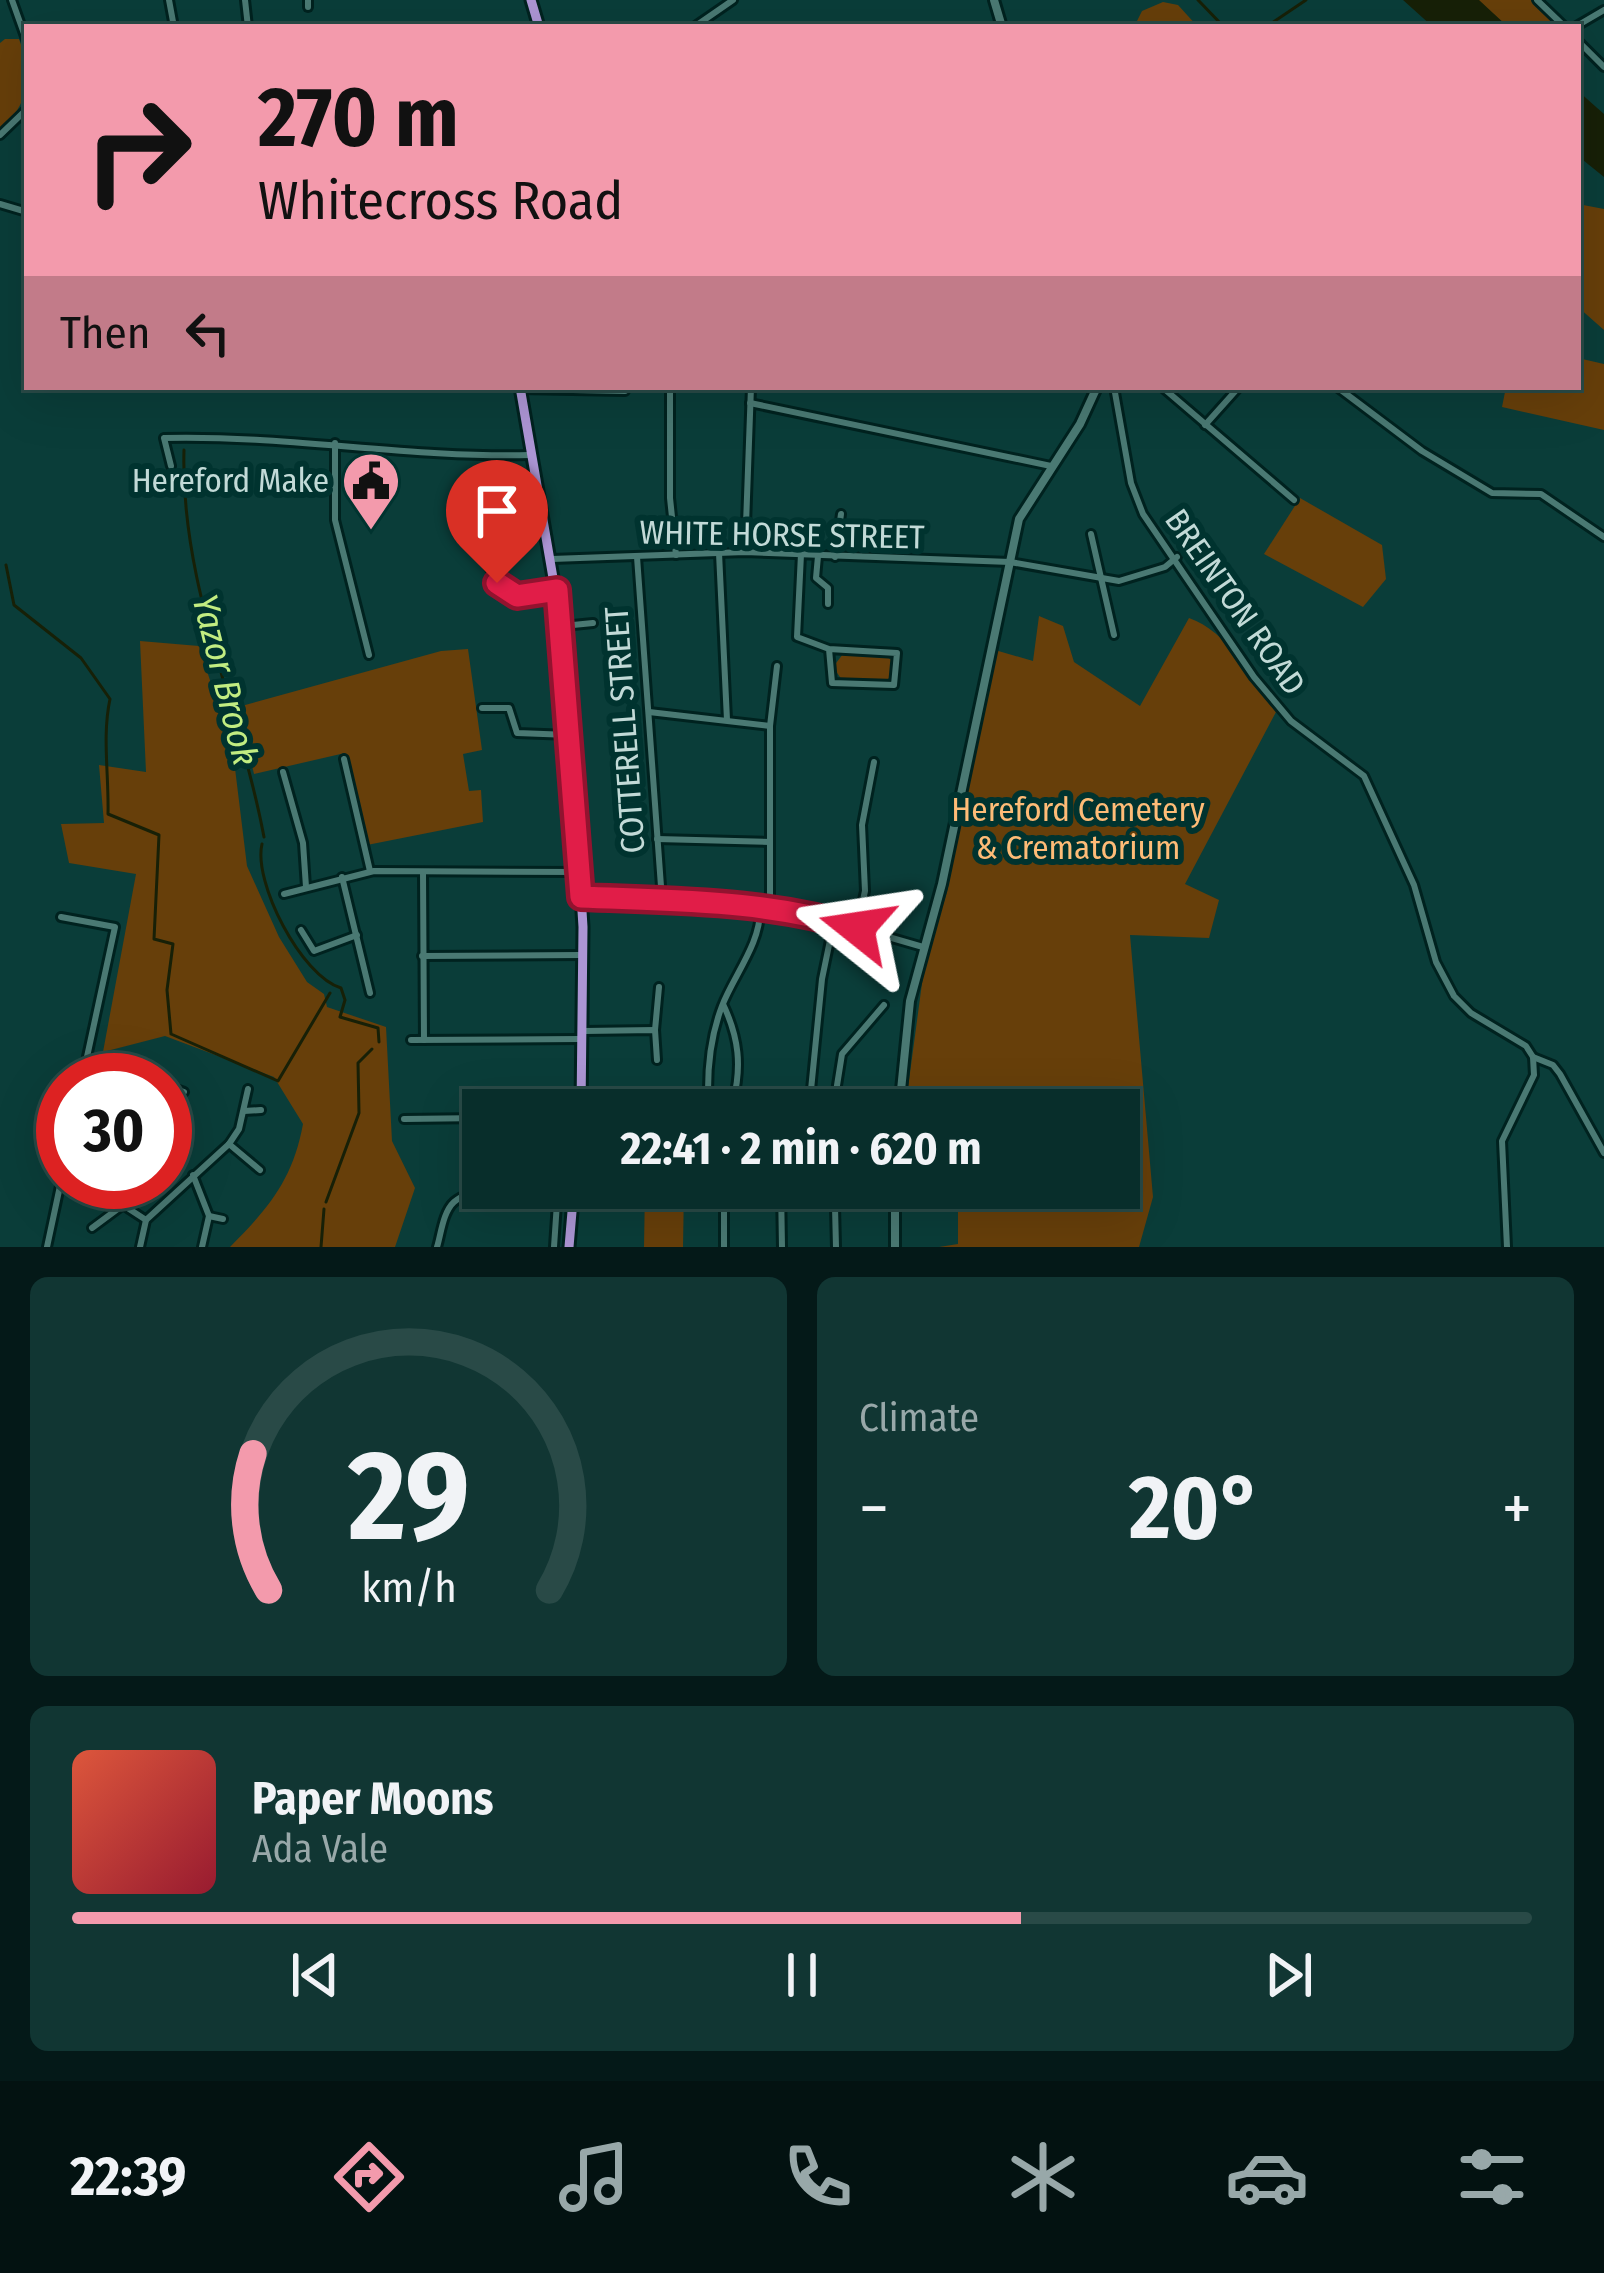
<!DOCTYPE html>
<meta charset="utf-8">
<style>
body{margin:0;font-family:"Fira Sans Condensed",sans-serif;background:#113633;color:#f1f3f6;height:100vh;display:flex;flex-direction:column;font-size:45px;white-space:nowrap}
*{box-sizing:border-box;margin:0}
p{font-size:39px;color:#98a8a9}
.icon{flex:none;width:66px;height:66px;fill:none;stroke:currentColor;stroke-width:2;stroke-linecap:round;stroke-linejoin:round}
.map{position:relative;height:1247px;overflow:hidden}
.side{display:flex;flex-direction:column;gap:30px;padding:30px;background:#041918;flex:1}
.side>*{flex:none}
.guide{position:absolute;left:24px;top:24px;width:1557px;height:366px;border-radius:0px;box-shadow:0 12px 48px #0002,0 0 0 3px #294a47;background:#f39aac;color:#111;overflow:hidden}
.speed{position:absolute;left:36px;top:1053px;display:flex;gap:24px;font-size:60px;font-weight:700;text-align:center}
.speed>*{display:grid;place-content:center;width:156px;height:156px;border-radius:50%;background:#082e2b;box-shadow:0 12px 48px #0002,0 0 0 3px #294a47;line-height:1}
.speed .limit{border:18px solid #d22;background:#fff;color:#111}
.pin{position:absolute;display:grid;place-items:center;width:102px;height:102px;color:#fff;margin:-123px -51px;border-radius:50% 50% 50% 0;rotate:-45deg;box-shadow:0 0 12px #0007}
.pin .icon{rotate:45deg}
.me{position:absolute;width:132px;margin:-66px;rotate:285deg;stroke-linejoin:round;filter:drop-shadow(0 0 9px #0008)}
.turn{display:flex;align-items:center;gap:42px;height:252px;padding:0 36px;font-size:54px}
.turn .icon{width:156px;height:156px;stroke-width:2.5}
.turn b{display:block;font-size:84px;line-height:102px}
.then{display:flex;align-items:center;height:114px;padding:0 36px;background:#0003;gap:24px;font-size:45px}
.big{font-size:90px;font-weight:700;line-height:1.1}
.side .widget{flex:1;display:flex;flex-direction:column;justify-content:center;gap:18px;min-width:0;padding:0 42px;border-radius:18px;background:#113633}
.side .dial{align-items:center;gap:0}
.dial svg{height:312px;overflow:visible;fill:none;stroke:#294a47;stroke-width:7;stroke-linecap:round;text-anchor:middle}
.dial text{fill:#f1f3f6;stroke:none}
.song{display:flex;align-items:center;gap:36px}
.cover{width:144px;height:144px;border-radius:18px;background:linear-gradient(135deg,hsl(10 70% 55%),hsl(350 70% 35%))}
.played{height:12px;border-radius:6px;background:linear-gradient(90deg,#f39aac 65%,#294a47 65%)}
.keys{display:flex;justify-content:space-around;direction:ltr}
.heat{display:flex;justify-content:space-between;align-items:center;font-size:66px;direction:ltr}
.side .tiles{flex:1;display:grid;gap:30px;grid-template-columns:1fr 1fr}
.widget:last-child{grid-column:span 2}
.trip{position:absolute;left:462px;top:1089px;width:678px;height:120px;border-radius:0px;background:#082e2b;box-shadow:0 12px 48px #0002,0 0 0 3px #294a47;font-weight:700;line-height:120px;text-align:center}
.dock{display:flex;height:192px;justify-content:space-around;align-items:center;background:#031211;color:#98a8a9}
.dock .icon{width:84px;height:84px}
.dock .active{color:#f39aac}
.dock b{font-size:54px;color:#f1f3f6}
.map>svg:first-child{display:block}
</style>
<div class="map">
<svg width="1604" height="1247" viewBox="0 0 1604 1247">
<rect width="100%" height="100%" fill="#0a3d39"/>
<!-- green -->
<g fill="#673f0a">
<path d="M1478 0H1537L1565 27H1508Z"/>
<path d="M1163 2 1178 5 1198 27H1134L1142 11Z"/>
<path d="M5 39H19C32 74 30 105 0 129V43Z"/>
<path d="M1578 204 1604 209V330L1578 307Z"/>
<path d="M1578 358 1604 364V430L1502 407 1506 387H1578Z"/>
<path d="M1300 498 1382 545 1386 579 1363 607 1264 554Z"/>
<path d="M1039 616 1063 626 1074 662 1140 706 1189 618C1231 633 1249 678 1276 712L1185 884 1219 900 1209 938 1130 935 1153 1197 1139 1247H939L958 1244V1208L947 1203V1188H1119V1110H905L925 961 947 892 995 650 1033 661Z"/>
<path d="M140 641 199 646 233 752 247 866 279 937 307 982 324 994 327 1007 386 1027 392 1141 415 1188 395 1247H230C269 1208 293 1179 303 1124L274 1077 165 1036 103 1052 136 874 69 863 61 824 104 823 99 765 146 772Z"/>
<path d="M468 649 482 750 463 754 469 791 481 790 483 822 367 845 345 753 254 774 238 707 441 651Z"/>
<path d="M843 654 884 655 893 661V676L883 682 842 680 833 667Z"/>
<path d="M645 1188H684L683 1247H644Z"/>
</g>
<!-- water -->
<g fill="#172007">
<path d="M1403 0H1479L1508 27H1433Z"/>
<path d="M1578 91 1604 114V177L1578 156Z"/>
</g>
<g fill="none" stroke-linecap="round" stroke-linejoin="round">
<!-- stream -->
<g stroke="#172007" stroke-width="3">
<path d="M1198 0 1224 27"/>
<path d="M1266 27 1306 0"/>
<path d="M184 450C180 584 240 709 264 837"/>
<path d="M6 565 14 605 81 658 110 699C102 736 109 775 108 814L159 835 154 939 173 944 167 990 171 1034 278 1081 330 993"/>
<path d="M262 844C253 882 301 976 341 988L345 1000 340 1017 378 1028 379 1042"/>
<path d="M326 1202 359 1113 358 1063 372 1049"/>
<path d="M321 1247 324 1209"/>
</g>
<!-- minor casing -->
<g stroke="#00221f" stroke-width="12">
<g id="minor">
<path d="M12 0 27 42"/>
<path d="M169 0 174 27"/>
<path d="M245 0 248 27"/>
<path d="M308 0V7"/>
<path d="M1537 0 1565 27"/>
<path d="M694 27 733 0"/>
<path d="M1575 27 1604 10"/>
<path d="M1578 41 1604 67"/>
<path d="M0 135 27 109"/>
<path d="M0 204 27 212"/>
<path d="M670 387V498L676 555"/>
<path d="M1114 387 1131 483 1143 514 1254 677 1291 721 1364 776 1414 885 1436 962 1454 996 1471 1013 1526 1046 1533 1057 1534 1075 1502 1141 1507 1247"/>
<path d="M1162 387 1294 500"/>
<path d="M1337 387 1422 451 1492 493 1541 494 1604 537"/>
<path d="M520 389 625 391"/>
<path d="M750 403 1051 466"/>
<path d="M1205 425 1239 387"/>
<path d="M335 443V520L369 655"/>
<path d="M171 466 164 438C287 435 407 458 530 455"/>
<path d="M474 514 486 563 506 593 553 590"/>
<path d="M1091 534 1114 635"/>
<path d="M745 552 751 387"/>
<path d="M719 553 727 720"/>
<path d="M801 554 797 637 829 649 897 653 894 685 832 683 829 649"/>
<path d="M818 556 816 578 828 588V604"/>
<path d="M637 557 662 900"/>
<path d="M835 557 841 514"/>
<path d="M552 559 745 552 1010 562 1119 581 1165 567 1177 557"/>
<path d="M563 626 593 623"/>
<path d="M482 708H509L517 733 570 735"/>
<path d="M649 712 770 726"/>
<path d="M344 759 370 871"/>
<path d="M283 772 303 843 306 887"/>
<path d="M657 839 770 842"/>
<path d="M423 872 424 1040"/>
<path d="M342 877 370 993"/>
<path d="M284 894 374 871 579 872"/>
<path d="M581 897 697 902 809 914 923 947"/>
<path d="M770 910V726L777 666"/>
<path d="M61 917 115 927 82 1080"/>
<path d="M857 928 865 891 862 825 874 762"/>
<path d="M301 930 314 951 357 935"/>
<path d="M422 956 581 955"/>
<path d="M723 1004C739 1038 742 1066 733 1102L722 1108 708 1090C708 1062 712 1032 722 1006 734 975 761 943 760 909"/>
<path d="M655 1030 659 987"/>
<path d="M584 1031 655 1030 657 1060"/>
<path d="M411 1040 580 1039"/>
<path d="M1533 1057 1553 1065 1560 1074 1604 1153"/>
<path d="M139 1080 140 1067"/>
<path d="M165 1085 184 1092"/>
<path d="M811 1103 835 1098 842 1054 884 1005"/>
<path d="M809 1110 822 979 834 921"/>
<path d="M244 1111 261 1110"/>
<path d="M404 1119 483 1118"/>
<path d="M229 1144 260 1170"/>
<path d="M193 1175 209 1216 202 1247"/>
<path d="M119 1182 123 1205 146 1220"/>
<path d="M781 1188 782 1247"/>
<path d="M209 1216 223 1219"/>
<path d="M92 1228 123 1205"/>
<path d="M47 1247 63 1172"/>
<path d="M140 1247 146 1220 229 1144 239 1129 248 1089"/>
<path d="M437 1247C441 1234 443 1212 454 1202 476 1182 530 1192 557 1193"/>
<path d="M554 1247 558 1188"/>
<path d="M724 1247V1188"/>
<path d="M836 1247 835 1207 841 1188"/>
</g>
</g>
<!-- tertiary casing -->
<g stroke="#00221f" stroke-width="14">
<g id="tertiary">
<path d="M994 0 1002 27"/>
<path d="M899 1110 910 1001 942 884 1019 519 1080 424 1097 387"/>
<path d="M895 1247V1188"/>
</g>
</g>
<!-- trunk casing -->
<g stroke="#00221f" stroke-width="15">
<g id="trunk">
<path d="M531 0 539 27"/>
<path d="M520 387 566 653 583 927 581 1110"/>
<path d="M569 1247 574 1188"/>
</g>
</g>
<!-- minor -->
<use href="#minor" stroke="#4a7973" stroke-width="6"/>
<!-- tertiary -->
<use href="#tertiary" stroke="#4a7973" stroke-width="8"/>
<!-- trunk -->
<use href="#trunk" stroke="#ac95d4" stroke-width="9"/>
</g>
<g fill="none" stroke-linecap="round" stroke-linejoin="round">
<!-- route casing -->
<g stroke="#92132f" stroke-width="30">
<path id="route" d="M497 583 517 596 557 590 581 897C673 901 769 900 857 928"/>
</g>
<!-- route -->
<use href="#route" stroke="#e11d48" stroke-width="21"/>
</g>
<!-- icons -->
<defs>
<g id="civic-pin" transform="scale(3)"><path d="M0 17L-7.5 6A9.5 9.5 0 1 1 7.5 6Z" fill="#f39aac" stroke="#00332f"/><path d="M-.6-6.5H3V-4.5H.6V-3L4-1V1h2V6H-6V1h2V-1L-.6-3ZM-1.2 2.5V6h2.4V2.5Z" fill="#111"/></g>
</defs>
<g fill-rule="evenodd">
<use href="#civic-pin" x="371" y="481"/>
</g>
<g text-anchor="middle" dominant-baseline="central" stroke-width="12" stroke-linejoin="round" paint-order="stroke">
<!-- poi labels -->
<g font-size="33" fill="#c2dad7" stroke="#00332f" text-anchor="end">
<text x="329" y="481">Hereford Make</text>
</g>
<!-- street labels -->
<g font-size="33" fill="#c2dad7" stroke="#00332f">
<text transform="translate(782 535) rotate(1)">WHITE HORSE STREET</text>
<text transform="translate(1235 602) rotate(55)">BREINTON ROAD</text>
<text transform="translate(625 730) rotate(-94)">COTTERELL STREET</text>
</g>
<!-- park labels -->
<g font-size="33" fill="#febc77" stroke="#00332f">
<text x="1078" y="810">Hereford Cemetery<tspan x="1078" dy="38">&amp; Crematorium</tspan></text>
</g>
<!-- water labels -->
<g font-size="36" font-style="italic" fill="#c2ed81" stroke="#00332f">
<text transform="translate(225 680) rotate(76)">Yazor Brook</text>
</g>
</g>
</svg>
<div class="speed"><div class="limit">30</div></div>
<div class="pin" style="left:497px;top:583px;background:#d93025"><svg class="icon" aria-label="arrive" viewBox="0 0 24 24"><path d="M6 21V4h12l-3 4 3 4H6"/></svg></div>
<svg class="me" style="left:857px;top:928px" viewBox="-20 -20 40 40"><path d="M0-17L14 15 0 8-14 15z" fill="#e11d48" stroke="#fff" stroke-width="4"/></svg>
<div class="trip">22:41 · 2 min · 620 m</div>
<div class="guide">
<div class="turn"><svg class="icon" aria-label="right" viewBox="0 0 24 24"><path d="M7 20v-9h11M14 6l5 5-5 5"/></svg><div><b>270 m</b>Whitecross Road</div></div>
<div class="then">Then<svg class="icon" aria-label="left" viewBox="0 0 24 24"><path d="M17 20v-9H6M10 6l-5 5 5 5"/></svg></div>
</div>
</div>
<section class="side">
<div class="tiles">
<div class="widget dial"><svg viewBox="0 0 100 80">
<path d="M14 69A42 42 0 1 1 86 69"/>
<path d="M14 69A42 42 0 0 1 10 34" stroke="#f39aac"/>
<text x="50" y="56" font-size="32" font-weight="700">29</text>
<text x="50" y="72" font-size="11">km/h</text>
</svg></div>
<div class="widget"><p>Climate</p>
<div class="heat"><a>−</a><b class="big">20°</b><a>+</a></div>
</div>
<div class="widget">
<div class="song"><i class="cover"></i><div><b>Paper Moons</b><p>Ada Vale</p></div></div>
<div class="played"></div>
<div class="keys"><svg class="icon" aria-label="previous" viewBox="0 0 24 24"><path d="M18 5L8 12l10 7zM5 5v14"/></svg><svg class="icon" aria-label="pause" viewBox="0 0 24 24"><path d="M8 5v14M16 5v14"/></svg><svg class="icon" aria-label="next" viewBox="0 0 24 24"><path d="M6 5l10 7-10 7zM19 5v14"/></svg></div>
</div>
</div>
</section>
<nav class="dock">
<b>22:39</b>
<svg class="icon active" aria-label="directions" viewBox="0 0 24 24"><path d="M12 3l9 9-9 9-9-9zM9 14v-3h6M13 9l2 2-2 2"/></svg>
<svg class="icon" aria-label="music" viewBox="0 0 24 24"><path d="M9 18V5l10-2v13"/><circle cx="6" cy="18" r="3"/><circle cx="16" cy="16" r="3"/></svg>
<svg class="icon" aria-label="phone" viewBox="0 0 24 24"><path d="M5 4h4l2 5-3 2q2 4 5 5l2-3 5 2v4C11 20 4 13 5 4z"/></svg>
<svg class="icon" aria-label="climate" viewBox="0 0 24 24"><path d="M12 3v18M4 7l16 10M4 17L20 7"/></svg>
<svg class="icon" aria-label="car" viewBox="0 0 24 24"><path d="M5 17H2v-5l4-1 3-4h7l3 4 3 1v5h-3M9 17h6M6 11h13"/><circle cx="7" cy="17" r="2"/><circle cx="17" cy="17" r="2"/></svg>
<svg class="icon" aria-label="filters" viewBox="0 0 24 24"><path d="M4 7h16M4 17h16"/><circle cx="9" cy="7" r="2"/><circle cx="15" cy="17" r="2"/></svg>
</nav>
